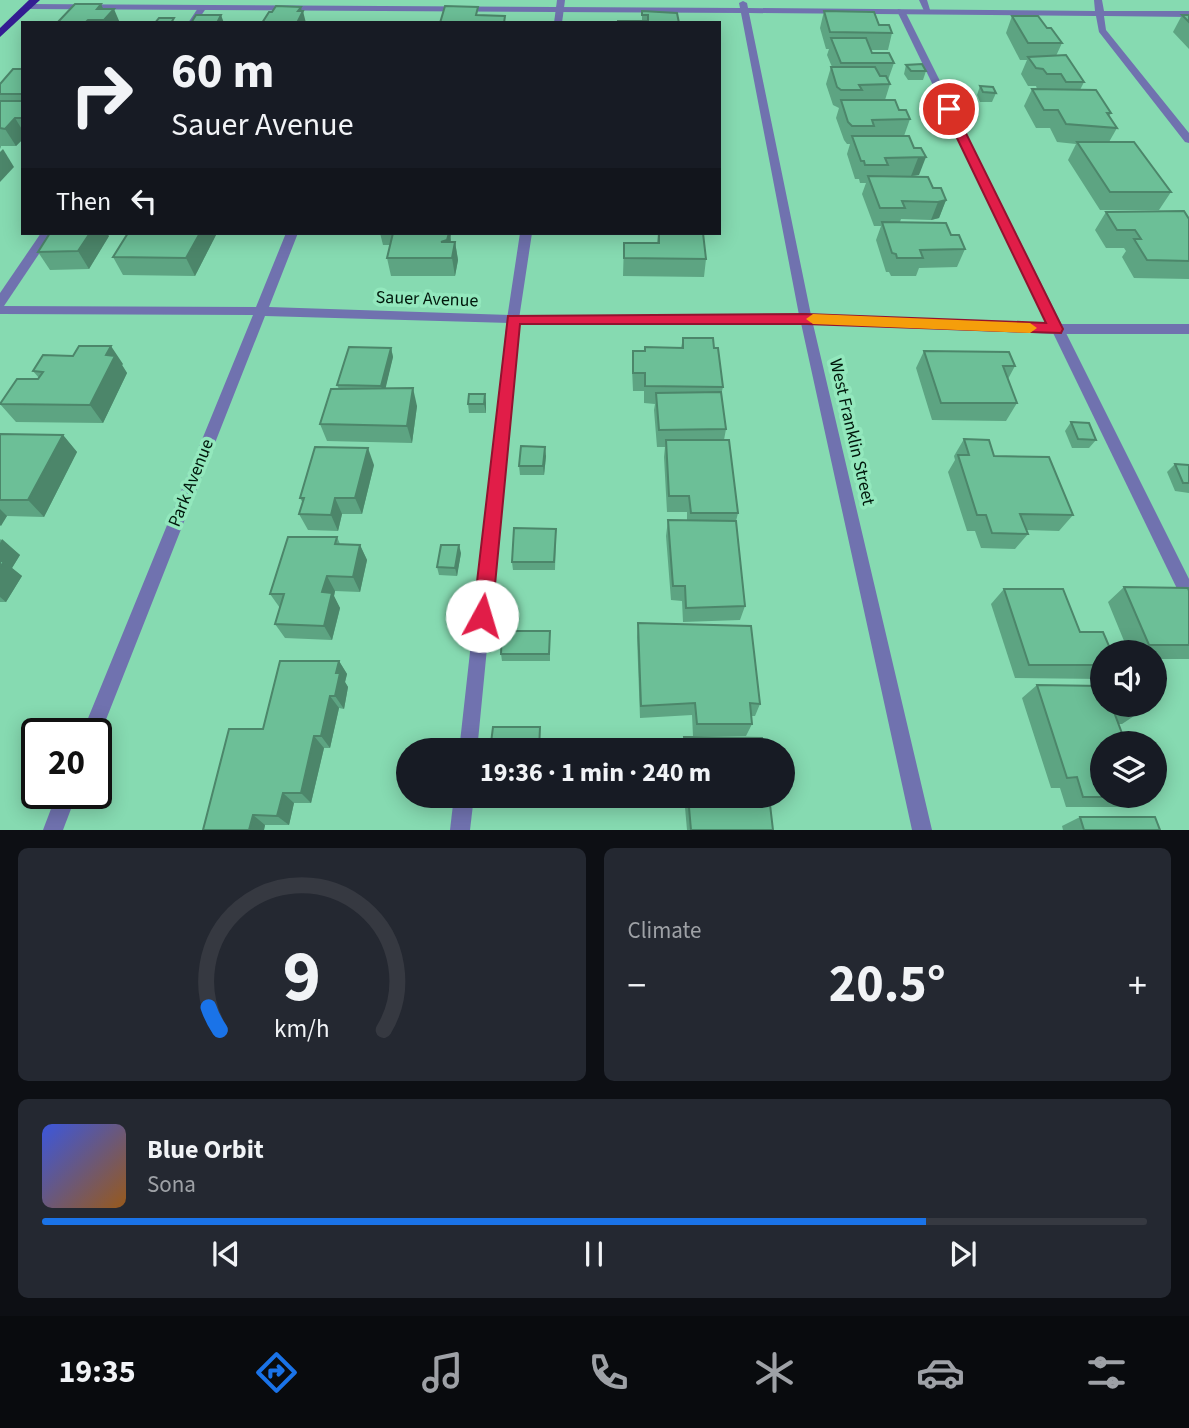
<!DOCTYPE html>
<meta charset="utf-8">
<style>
body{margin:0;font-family:"Source Sans 3",sans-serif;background:#242831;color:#f1f3f6;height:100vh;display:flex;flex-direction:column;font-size:26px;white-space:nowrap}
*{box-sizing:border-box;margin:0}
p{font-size:23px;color:#9ea1a6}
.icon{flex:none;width:38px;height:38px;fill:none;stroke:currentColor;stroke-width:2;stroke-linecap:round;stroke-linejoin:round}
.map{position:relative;height:830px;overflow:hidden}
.side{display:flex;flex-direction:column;gap:18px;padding:18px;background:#0d0f14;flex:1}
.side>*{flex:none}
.top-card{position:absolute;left:21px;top:21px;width:700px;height:214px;border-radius:0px;box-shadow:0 4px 18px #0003;background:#171b24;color:#f1f3f6;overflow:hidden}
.controls{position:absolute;left:1090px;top:640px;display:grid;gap:14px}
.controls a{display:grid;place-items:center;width:77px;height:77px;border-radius:50%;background:#171b24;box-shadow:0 4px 18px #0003;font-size:35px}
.speed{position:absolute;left:21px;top:718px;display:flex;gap:14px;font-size:35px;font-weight:700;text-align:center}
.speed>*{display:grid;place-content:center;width:91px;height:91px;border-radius:50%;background:#171b24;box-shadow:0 4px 18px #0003;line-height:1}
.speed .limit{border:4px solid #111;border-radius:10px;background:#fff;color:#111}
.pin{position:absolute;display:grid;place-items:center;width:60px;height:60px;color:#fff;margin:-30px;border:4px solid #fff;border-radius:50%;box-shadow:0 2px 7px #0007}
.me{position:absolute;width:77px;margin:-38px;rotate:6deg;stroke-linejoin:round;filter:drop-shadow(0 0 5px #0008)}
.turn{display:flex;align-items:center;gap:24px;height:147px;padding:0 35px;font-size:32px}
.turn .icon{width:91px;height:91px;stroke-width:2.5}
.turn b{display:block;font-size:49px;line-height:60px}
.then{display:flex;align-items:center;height:66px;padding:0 35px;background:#0003;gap:14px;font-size:26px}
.big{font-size:52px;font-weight:700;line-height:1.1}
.side .card{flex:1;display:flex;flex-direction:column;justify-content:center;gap:10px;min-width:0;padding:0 24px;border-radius:10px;background:#242831}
.side .dial{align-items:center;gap:0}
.dial svg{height:182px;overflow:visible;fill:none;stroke:#363941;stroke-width:7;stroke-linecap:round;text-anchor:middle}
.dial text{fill:#f1f3f6;stroke:none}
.song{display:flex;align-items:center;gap:21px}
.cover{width:84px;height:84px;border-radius:10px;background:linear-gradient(135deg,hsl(230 70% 55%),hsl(30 70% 35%))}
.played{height:7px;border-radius:4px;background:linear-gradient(90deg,#1a73e8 80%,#363941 80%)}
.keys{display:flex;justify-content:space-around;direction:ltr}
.heat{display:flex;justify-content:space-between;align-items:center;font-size:38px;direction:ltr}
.side .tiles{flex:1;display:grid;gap:18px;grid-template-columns:1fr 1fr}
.card:last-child{grid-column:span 2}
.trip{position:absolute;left:396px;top:738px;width:399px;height:70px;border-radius:35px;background:#171b24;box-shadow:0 4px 18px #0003;font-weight:700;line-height:70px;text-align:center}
.tabs{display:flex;height:112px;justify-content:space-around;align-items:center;background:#090b0e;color:#9ea1a6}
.tabs .icon{width:49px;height:49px}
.tabs .current{color:#1a73e8}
.tabs b{font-size:32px;color:#f1f3f6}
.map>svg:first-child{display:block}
</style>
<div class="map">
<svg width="1189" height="830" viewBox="0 0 1189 830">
<rect width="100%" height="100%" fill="#86dab1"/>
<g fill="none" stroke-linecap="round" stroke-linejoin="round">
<!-- lane -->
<g fill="#7072af" fill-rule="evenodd">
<path d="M557 0H565L562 23H554Z"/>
<path d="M919 0H927L931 13H925Z"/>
<path d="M200 5 207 7 196 23H188Z"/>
<path d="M898 9 905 11 1189 579V604L1183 601 897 11Z"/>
<path d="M41 233H53L4 306 0 307V293Z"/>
<path d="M520 233H532L519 319 477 751H459L507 319Z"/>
<path d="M454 796H474L470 830H450Z"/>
</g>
<!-- street -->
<g fill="#7072af" fill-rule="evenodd">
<path d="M1094 0H1102L1104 11H1189V17L1104 16 1106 30 1189 133V143L1185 142 1099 32 1096 16 749 13 811 315 1056 324H1189V334H1056L813 324 932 830H912L801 323H513L265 316 98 740 96 733H82L253 315 0 314V306L256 307 286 233H298L269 307 513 315H799L741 13 29 9 26 8V4L740 8 739 3 743 1 747 3 748 8 1095 11Z"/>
<path d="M57 793H77L63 830H43Z"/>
</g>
<!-- primary -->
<path fill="#341d93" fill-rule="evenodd" d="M29 0H40L0 37V28Z"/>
</g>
<!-- wall -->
<g fill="#5da482">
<path d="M103 9 120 23H57Z"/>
<path d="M642 11 679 23 642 21Z"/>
<path d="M824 11 879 25 892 33 888 50H871L872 53 894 63 888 80 890 84 885 100 910 119 904 136 914 148H921L919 175 911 176 933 188 946 200 939 218 931 220 901 219 900 222 951 235 965 249 957 267 919 268 916 276H891L889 272H886L876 240 881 226H874L862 194 866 183H860L859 179H855L847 154 850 144H847L844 140 836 118 839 108 833 105 826 84 831 67H832L827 55 829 49H826L820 28Z"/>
<path d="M1182 15H1189V49L1173 32Z"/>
<path d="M1012 16 1047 28 1062 43 1056 56 1084 82 1080 90 1111 113 1109 117 1117 128 1109 142 1171 192 1159 210H1100L1068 160 1076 144 1057 142 1050 128H1036L1024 106 1032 89H1037L1036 86H1028L1021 74 1027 60H1020L1006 33Z"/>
<path d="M906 65 926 71 923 80H908L904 74Z"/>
<path d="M23 69V139L16 146H1V147L0 149V84Z"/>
<path d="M980 86 996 93 992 102H980L977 95Z"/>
<path d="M931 95 944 102 941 111H932L928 104Z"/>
<path d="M1106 212 1189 219V279L1134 278 1122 257 1126 251 1124 248H1106L1095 230Z"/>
<path d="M128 233H217L195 276 123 275 113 257Z"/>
<path d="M380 233H451V242H455L458 260 455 276H391L387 258 390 245H383Z"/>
<path d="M658 233H703L706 259 704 277 623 276 624 243H657Z"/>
<path d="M109 236 89 269 50 270 38 252Z"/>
<path d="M683 338 714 348 723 387 721 395 726 429 724 440 738 513 736 521 745 606 740 620 683 622 682 601 671 600 666 536 668 520H687V512H667L664 457 665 447H657L654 410 655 404 644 403V391H633L632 368 633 351 681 348Z"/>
<path d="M391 348 393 357 385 388 417 406 412 443 327 441 320 424 339 389 337 385Z"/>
<path d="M924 351 1015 366 1008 379 1017 403 1006 421 932 420 916 368Z"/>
<path d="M123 364 122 365 127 373 103 423 16 422 0 404 38 379 39 378 33 371Z"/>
<path d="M485 394 486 403V413H469L468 404Z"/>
<path d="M1071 422 1096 440 1089 448H1072L1065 431Z"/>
<path d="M0 434 63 435 77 452 44 517 7 516 0 526Z"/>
<path d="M964 439 994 456 1073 515 1059 531 1026 530 1028 534 1015 549 981 548 975 531H967L948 472 955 460 954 456Z"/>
<path d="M546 456 544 475H520L519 466Z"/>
<path d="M1175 464 1189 465V493L1175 491 1167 472Z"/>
<path d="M374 465 362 514H342L338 531 308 530 299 514 303 503 300 498Z"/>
<path d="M337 537 340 544 360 545 367 560 360 592 335 591 334 596 340 608 332 640 285 638 275 624 280 608 270 594Z"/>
<path d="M556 537 555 570H513L512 562Z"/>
<path d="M0 539 20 555 12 568 22 576 6 602H0Z"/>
<path d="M461 553 457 576 439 575 437 567Z"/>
<path d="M1124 587 1189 591V659H1155V653H1129L1108 602Z"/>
<path d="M1004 589 1102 653V677L1101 679 1015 678 991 604Z"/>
<path d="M638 623 760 704 755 716H751L752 724 746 736H693L692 715 640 718 637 637Z"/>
<path d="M550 638V661H502L501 654Z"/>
<path d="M339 661 347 674 345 682 348 687 344 709 339 708 330 748H324L311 803H294L289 825H265L264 830H203L263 729Z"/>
<path d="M1037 685 1102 705 1140 712 1122 724H1119L1102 744 1142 797 1122 807H1066L1060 788H1051L1022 698Z"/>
<path d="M684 737 764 751H681Z"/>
<path d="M684 796H769L773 830H687Z"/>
<path d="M1080 817 1160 830H1063L1062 826Z"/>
</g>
<!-- shaded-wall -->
<g fill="#4c866a">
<path d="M101 4 107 17 114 9 120 23H106L97 9Z"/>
<path d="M301 7 302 12 303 11 306 23H297L298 11Z"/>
<path d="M221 15 224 23H217Z"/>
<path d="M15 118 23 131V139L16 146 5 129Z"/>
<path d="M3 149 14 167 0 182V152Z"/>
<path d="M926 157 919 175 911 176 918 158Z"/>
<path d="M946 200 939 218 931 220 938 202Z"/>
<path d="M90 233H107L109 236 89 269 78 251Z"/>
<path d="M200 233H217L195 276 186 258Z"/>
<path d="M444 233H451L450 237 452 250 441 242Z"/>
<path d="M455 242 458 260 455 276 452 258Z"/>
<path d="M111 346 123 364 122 365 127 373 103 423 90 405 106 355Z"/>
<path d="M391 348 393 357 384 395 381 386Z"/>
<path d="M413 388 417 406 412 443 407 426Z"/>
<path d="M485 394 486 403V413L484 404Z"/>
<path d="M63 435 77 452 44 517 28 500Z"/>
<path d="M545 447 546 456 544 475 543 466Z"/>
<path d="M368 448 374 465 362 514 355 498Z"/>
<path d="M335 498 342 514 338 531 331 515Z"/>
<path d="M0 509 7 516 1 526 0 525Z"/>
<path d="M2 539 20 555 12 568 22 576 6 602 0 597V543Z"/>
<path d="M360 545 367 560 360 592 353 577Z"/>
<path d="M459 545 461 553 457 576 455 568Z"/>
<path d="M327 576 335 591 334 596 340 608 332 640 324 626 322 592Z"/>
<path d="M339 661 347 674 345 682 348 687 344 709 335 696 336 673Z"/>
<path d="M330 696 339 708 330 748 321 736Z"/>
<path d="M314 736 324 748 311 803 301 793Z"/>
<path d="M283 793 294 803 289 825 277 816Z"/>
<path d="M253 815 265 825 264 830H249Z"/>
</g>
<!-- building -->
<g fill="#6cbf97" stroke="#4c866a" stroke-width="2">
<path d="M75 4H101L97 9H114L104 20H88L85 23H57Z"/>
<path d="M276 6 301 7 298 11H303L297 23H262L269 12H272Z"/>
<path d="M445 6 478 7 476 15 505 16 504 23H440Z"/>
<path d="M642 11 677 13 679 23H618V21H648V15H642Z"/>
<path d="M824 11 874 12 879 25H889L892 33 830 32Z"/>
<path d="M196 15H221L217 23H191Z"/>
<path d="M1182 15H1189V22Z"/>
<path d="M1012 16H1038L1047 28H1051L1062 43H1028Z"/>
<path d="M159 18H174L171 23H155Z"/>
<path d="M831 38H866L872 53H889L894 63H841Z"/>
<path d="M1066 55 1084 82H1066L1061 74H1047L1043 69 1036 68 1028 57Z"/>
<path d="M922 64 926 71H911L906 65Z"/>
<path d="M831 67H875L880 76H886L890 84 859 85 862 90H841L837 87Z"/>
<path d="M13 69H23V94H0V84Z"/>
<path d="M980 86 993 87 996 93 983 92Z"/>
<path d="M1032 89 1096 90 1111 113H1107L1117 128 1066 124 1058 110H1044Z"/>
<path d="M940 94 944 102H935L931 95Z"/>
<path d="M841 100H895L899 110H906L910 119 872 120 874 126H852L848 122Z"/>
<path d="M0 101H23V118H15L5 129 0 128Z"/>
<path d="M852 136H909L914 148H921L926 157 885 158 888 165H865L864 161H861Z"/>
<path d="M1077 142H1134L1171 192H1110Z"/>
<path d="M868 176 928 177 933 188H941L946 200 938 202 902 201 905 208H880Z"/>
<path d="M1184 211 1189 219V261L1147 260 1134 239H1141L1135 230H1117L1106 212Z"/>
<path d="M882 222 946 223 951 235H959L965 249 920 250 923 258H897L896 254 892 253Z"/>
<path d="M50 233H90L78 251 38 252Z"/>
<path d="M128 233H200L186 258 113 257Z"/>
<path d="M393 233H449L447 240 441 242H455L452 258H387Z"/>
<path d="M659 233H703L706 259 624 258V243H659Z"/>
<path d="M683 338H713L714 348H718L723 387 645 386V373H633V351H645V347L683 348Z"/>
<path d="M79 346H111L106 355 115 356 90 405 0 404 17 379H38L43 372 33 371 43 355 73 356Z"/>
<path d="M349 347 391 348 381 386 337 385Z"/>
<path d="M924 351 1009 352 1015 366H1003L1017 403H941Z"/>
<path d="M413 388 407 426 320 424 331 389Z"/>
<path d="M721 392 726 429 659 430 656 393Z"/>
<path d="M469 394H485L484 404H468Z"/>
<path d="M1071 422 1089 423 1096 440 1078 439Z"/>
<path d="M0 434 63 435 28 500H0Z"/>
<path d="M964 439 989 440 994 456 1049 457 1073 515 1020 514 1028 534 992 533 986 515H977L958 455H969Z"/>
<path d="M666 440H729L738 513H691L689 496H669Z"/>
<path d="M521 446 545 447 543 466H519Z"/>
<path d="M315 447 368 448 355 498H335L331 515 299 514 304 498H300Z"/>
<path d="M1175 464 1189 465V483H1183Z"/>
<path d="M668 520 736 521 745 606 686 608 685 586H673Z"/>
<path d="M514 528 556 529 554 562H512Z"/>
<path d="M288 537H337L335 544 360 545 353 577 327 576 322 592 332 593 324 626 275 624 284 594H270Z"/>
<path d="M441 545H459L455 568 437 567Z"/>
<path d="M0 561H4L0 568Z"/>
<path d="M1124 587 1188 588 1189 591V645H1149Z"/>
<path d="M1004 589H1063L1080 632H1103L1112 653H1102V665H1029Z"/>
<path d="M638 623 751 626 760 704 750 703 752 724H697L695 703 641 706Z"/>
<path d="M502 631H550L549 654H501Z"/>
<path d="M280 661H339L336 673H340L335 696H330L321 736H314L301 793H283L277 816 253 815 249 830H203L229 729H263Z"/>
<path d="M1037 685 1102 686V705H1137L1140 712H1114L1126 744H1102V796L1142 797H1083L1077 777 1067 778Z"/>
<path d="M493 727H540L539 751H490Z"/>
<path d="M684 737 762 738 764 751H685Z"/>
<path d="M688 796H769L773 830H691Z"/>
<path d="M1080 817H1155L1160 830H1084Z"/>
</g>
<!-- route -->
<path fill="#e11d48" stroke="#92132f" stroke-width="2" d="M945 106 954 109 1063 329 1061 333 806 324H520L492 616 489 622 482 625 476 622 473 616 508 316 806 314 1046 323 943 109Z"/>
<!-- slow -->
<path fill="#f59e0b" d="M813 314 1030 323 1037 328 1030 333 813 324 806 319Z"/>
<g text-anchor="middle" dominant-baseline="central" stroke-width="7" stroke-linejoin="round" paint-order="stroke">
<!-- street labels -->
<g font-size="18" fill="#00180c" stroke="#93e8bd">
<text transform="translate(427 299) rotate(2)">Sauer Avenue</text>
<text transform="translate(852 432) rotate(77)">West Franklin Street</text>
<text transform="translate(191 483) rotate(-68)">Park Avenue</text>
</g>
</g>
</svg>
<div class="controls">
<a><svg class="icon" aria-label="sound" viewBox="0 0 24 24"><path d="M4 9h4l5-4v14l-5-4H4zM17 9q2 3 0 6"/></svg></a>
<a><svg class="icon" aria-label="layers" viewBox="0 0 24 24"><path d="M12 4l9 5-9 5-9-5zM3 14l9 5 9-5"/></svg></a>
</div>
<div class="speed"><div class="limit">20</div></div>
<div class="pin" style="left:949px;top:109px;background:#d93025"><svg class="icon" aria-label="arrive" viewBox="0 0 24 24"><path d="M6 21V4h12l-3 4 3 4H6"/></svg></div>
<svg class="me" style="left:482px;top:616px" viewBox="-20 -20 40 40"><circle r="19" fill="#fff"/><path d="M0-13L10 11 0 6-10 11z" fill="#e11d48"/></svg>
<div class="trip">19:36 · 1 min · 240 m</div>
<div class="top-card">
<div class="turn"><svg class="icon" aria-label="right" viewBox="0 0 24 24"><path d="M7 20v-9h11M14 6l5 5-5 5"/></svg><div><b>60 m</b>Sauer Avenue</div></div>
<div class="then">Then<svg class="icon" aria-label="left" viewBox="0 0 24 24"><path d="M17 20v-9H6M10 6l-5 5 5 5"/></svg></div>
</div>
</div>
<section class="side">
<div class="tiles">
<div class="card dial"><svg viewBox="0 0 100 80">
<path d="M14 69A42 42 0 1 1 86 69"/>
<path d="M14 69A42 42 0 0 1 9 59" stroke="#1a73e8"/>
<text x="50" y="56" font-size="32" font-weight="700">9</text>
<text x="50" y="72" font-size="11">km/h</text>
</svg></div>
<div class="card"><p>Climate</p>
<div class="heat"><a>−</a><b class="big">20.5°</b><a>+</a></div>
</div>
<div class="card">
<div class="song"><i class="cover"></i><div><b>Blue Orbit</b><p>Sona</p></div></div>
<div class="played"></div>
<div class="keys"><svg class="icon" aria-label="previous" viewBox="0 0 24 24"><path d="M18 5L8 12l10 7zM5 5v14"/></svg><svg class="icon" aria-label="pause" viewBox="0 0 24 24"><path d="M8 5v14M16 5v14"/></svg><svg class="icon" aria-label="next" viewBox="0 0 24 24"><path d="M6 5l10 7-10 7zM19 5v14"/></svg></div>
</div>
</div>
</section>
<nav class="tabs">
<b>19:35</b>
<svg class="icon current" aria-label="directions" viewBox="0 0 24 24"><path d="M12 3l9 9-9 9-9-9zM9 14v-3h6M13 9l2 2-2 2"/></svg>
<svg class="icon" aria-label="music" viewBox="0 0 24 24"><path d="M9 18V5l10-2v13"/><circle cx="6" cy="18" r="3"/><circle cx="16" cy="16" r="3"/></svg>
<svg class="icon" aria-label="phone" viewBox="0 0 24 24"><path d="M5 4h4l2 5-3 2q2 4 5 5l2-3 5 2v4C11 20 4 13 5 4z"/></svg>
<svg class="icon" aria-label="climate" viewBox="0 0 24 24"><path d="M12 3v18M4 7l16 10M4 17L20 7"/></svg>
<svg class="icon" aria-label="car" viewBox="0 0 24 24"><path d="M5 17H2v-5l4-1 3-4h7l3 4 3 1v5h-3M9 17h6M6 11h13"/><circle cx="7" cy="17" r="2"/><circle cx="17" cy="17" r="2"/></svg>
<svg class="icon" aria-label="filters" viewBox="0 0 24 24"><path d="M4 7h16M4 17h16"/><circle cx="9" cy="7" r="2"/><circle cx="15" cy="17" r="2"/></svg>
</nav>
